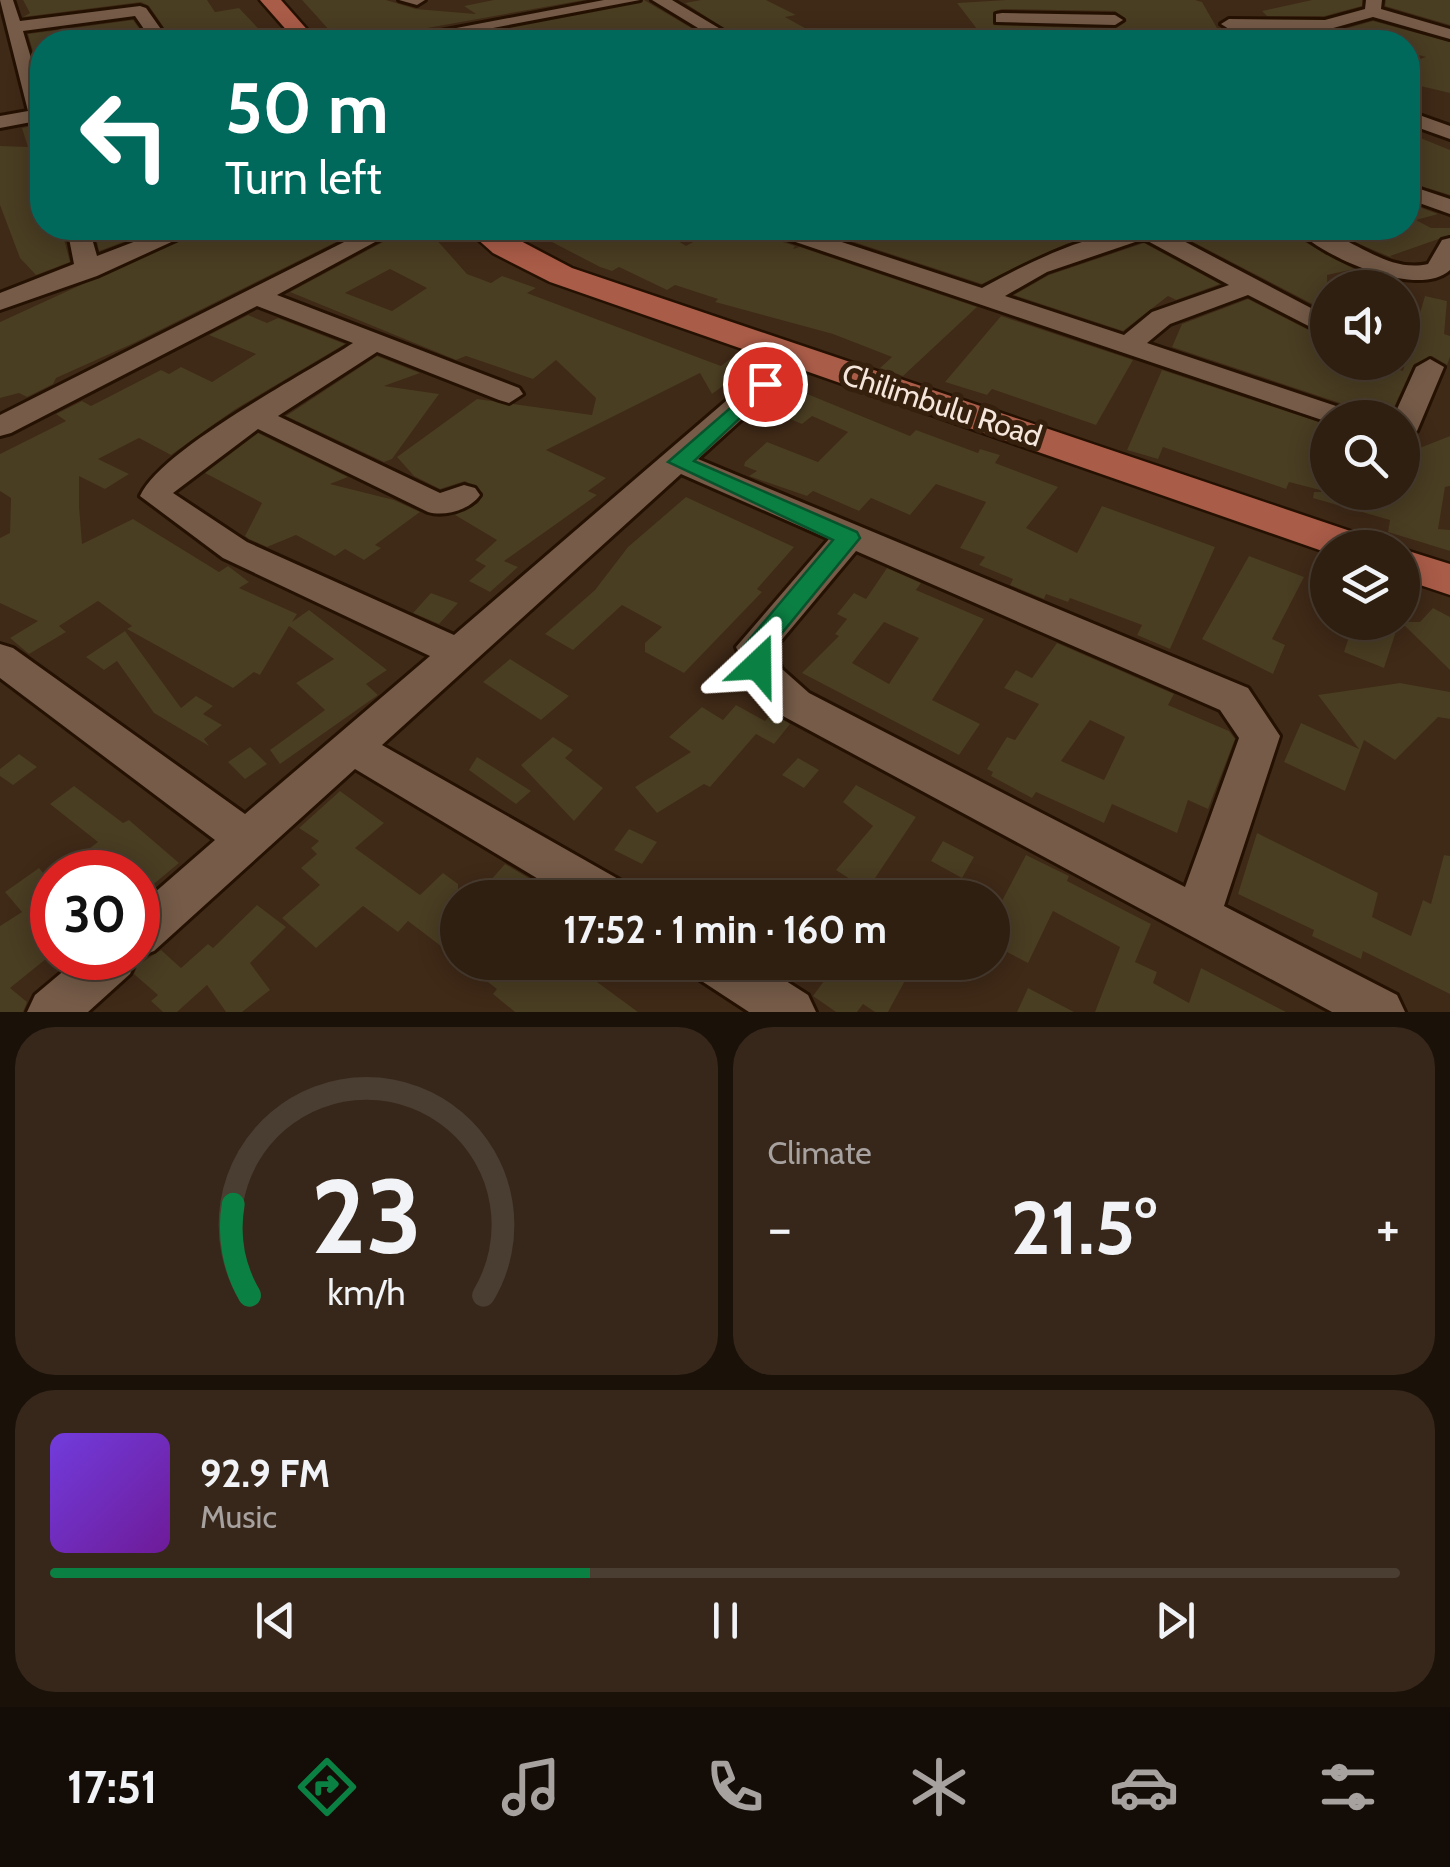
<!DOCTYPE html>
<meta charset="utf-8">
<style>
body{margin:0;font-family:Cabin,sans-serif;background:#37271a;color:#f1f3f6;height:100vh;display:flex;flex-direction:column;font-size:38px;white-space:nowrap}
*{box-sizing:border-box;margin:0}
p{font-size:32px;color:#a7a29f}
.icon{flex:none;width:55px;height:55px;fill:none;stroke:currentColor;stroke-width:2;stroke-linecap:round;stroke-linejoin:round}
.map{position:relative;height:1012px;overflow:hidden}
.sheet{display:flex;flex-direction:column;gap:15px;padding:15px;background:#1a1109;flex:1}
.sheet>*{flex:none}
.top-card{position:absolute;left:30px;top:30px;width:1390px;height:210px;border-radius:40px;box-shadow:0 5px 25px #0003,0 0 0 2px #4a3d31;background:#00695c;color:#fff;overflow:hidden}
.buttons{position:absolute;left:1310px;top:270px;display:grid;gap:20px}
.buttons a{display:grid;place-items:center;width:110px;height:110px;border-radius:50%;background:#2f1f11;box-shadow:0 5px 25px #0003,0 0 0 2px #4a3d31;font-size:50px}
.speed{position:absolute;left:30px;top:850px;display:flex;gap:20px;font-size:50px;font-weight:700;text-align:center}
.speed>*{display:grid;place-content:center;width:130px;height:130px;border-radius:50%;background:#2f1f11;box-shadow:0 5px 25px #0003,0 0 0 2px #4a3d31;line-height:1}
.speed .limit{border:15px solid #d22;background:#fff;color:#111}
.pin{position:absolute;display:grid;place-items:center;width:85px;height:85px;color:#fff;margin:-42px;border:5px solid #fff;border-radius:50%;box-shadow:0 2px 10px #0007}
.me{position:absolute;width:110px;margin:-55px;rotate:23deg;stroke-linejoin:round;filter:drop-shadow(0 0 8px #0008)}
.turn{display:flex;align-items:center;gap:35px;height:210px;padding:0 30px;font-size:45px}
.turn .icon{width:130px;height:130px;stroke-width:2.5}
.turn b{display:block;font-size:70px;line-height:85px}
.big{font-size:75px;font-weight:700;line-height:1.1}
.sheet .widget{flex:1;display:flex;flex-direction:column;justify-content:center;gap:15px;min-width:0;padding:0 35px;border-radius:40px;background:#37271a}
.sheet .dial{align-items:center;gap:0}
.dial svg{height:260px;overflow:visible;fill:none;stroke:#4a3d31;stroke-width:7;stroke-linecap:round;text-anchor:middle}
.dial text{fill:#f1f3f6;stroke:none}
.song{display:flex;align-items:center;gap:30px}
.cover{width:120px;height:120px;border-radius:15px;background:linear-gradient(135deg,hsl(260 70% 55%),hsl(280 70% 35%))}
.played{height:10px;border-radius:5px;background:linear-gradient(90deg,#0b8043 40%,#4a3d31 40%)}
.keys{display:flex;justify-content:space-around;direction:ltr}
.heat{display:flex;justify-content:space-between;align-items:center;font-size:55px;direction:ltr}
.sheet .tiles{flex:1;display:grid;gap:15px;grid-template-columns:1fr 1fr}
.widget:last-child{grid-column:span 2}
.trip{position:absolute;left:440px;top:880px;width:570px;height:100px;border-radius:50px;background:#2f1f11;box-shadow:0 5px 25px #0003,0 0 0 2px #4a3d31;font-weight:700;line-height:100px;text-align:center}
.tabs{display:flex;height:160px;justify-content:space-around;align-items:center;background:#130c07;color:#a7a29f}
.tabs .icon{width:70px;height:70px}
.tabs .selected{color:#0b8043}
.tabs b{font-size:45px;color:#f1f3f6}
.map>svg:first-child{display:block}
</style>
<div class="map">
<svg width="1450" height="1012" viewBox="0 0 1450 1012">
<rect width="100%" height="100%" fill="#3f2917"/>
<!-- building -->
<g fill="#493d22" fill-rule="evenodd">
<path d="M23 0H207L215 12 239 8 270 41 174 42 149 6 141 2 23 17 30 13Z"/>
<path d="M302 0H386L416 9 476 14 464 6 494 0H584L349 42H340Z"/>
<path d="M644 0 715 42 658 34 632 42H436Z"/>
<path d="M701 0H766L796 15 785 17 830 42H745L685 3Z"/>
<path d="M1006 0H1195L1202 2 1225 42H987L957 3ZM1002 9 1115 11 1127 21 1115 29 993 25V12Z"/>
<path d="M1312 0H1362V6L1325 16H1267L1262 11Z"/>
<path d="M1386 0H1450V25L1385 6Z"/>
<path d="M133 20 149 42H42L41 79 28 34Z"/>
<path d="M1373 21 1450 42V93L1408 83V63L1426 57 1408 52V42H1375L1354 36 1303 42 1291 33 1327 34Z"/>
<path d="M42 124V228H61L70 262 36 275 20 258 0 205V146L28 147 22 128Z"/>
<path d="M1418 137 1450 150V195L1408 182V175L1422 171 1408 165V140Z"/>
<path d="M1408 203 1438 214 1416 220 1431 228H1450V235L1390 256 1395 259 1321 228H1408Z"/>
<path d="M94 228H161L99 251Z"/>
<path d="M205 228 358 231 134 343 56 378 53 384 27 397 19 393 0 398V322Z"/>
<path d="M426 228 467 274 491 283 502 276 536 288 527 293 721 366 739 352 759 359 712 394 700 373 546 450 606 478 588 491 597 495 504 561 518 567 490 592 469 581 486 566 475 560 497 540 455 515 478 503 483 493 465 481 440 489 414 476 397 457 477 399 592 415 596 398 556 360 533 379 466 356 456 360 290 292 398 234ZM390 269 427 288 392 311 345 293Z"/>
<path d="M579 228H657L686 246 718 228H761L768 237 795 246 793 249 800 247 977 307 903 376 880 368 892 357 833 334 715 302 718 299 675 285 667 290 619 267 612 271 600 267 552 242Z"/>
<path d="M877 228H1125L1066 244 982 284 839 237Z"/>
<path d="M1166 228H1292L1305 242 1354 269 1327 275 1328 312Z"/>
<path d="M1144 243 1220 284 1176 300 1168 296 1123 331 1014 295 1049 275Z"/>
<path d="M1425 296 1447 301 1444 334 1450 336V357L1447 365 1432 356 1414 364 1389 418H1361L1355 408 1172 347 1182 324 1248 299 1328 340V362H1355L1364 367 1376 362 1403 371Z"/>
<path d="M248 315 267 323 278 318 345 344 234 410 171 455 139 438 98 459 129 474 105 489 79 476V506L82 544 133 519 219 572 228 566 249 582 239 588 297 614 292 622 309 610 387 670 366 684 378 695 280 764 270 750 325 710 296 683 334 659 289 626 260 675 254 672 233 688 127 629 132 626 98 601 59 626 66 632 29 654 10 638 38 621 0 603V538L10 533 11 498 0 491V454L66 421 56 414 82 401 91 406 161 370 169 374 181 367 212 382 256 354 209 335Z"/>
<path d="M1001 316 1133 360 1096 425 992 389 987 395 945 382Z"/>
<path d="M377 356 420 373 384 386 439 394 392 459 384 462 286 416Z"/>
<path d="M1162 370 1328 425V492L1289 482 1286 489 1163 447 1158 459 1127 450Z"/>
<path d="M795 389 910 436 916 430 978 453 980 449 1000 455 995 463 1058 487 1026 528 1077 553 1102 506 1215 547 1170 649 1137 635 1142 625 1070 598 1068 602 1046 594 1044 599 1010 585 1013 579 979 565 985 557 960 548 986 502 936 484 910 515 871 498 859 511 813 491 807 496 749 476 757 471 744 466 745 462 767 442 818 462 848 432 812 416 802 424 769 410Z"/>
<path d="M258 433 348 477 330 484 394 500 420 512 375 545 381 548 364 560 345 549 335 556 296 535 267 547 249 539 245 536 262 503 205 473Z"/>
<path d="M1450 436V486L1445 487 1438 529 1450 530V551L1388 532 1390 520 1313 498 1314 492H1402V455Z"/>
<path d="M686 497 794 547 757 589 762 592 684 673 645 652V643L662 627 622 605 573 650 545 634 595 590 628 547Z"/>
<path d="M1249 556 1304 577 1272 639 1285 645 1273 674 1202 639Z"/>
<path d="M887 568 921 583 916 590 984 619 932 700 980 724 959 755 802 673 839 636 835 634 847 619 837 614 854 593 866 599ZM884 622 919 638 889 684 852 663Z"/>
<path d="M431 593 458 603 439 624 413 613Z"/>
<path d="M1433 608 1450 617V670L1401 622H1420Z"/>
<path d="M1354 622H1399L1384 668 1344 652Z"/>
<path d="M125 631 181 708 196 696 213 706 203 714 222 725 204 739 209 746 154 713 117 661 104 670 86 657Z"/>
<path d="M1057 643 1174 694 1168 705 1229 731 1235 739 1208 809 1188 800 1177 833 1112 804 1104 823 1036 792 1032 798 991 776 993 772 987 769 1007 737 1015 740 1039 704 1004 688 1016 670 1032 678ZM1090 720 1125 737 1104 780 1061 761Z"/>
<path d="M510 659 569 696 541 720 483 682Z"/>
<path d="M1400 683 1450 692V719L1438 717 1395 760 1364 740 1345 791 1284 762 1301 723 1359 749 1318 695Z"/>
<path d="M736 705 765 721 773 712 790 724 774 744 756 734 710 787 704 784 657 813 635 787 691 752 669 737 702 707 723 720Z"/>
<path d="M553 737 573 750 565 758 603 788 574 821 521 765Z"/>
<path d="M250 747 267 764 245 779 228 762Z"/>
<path d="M19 754 37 767 13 785 0 776V769Z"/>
<path d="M477 757 531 791 516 804 469 770Z"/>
<path d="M798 758 819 770 804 788 782 775Z"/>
<path d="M856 785 916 817 867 890 836 870 873 826 843 802Z"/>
<path d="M74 786 123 823 129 820 179 863 138 897V872H111L100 863 88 872H58L98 842 50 804Z"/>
<path d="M340 791 384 823 355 848 420 895 443 873 458 884V959L408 921 398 932 363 906 316 948 282 918 320 885 301 868 317 854 311 848 319 841 299 828Z"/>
<path d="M629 829 657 842 642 864 614 850Z"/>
<path d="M1257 833 1378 893 1372 917 1411 936 1423 900 1431 904 1444 855 1450 856V994L1363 951 1361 959 1312 936 1314 930 1238 894Z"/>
<path d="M943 841 974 857 962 878 931 861Z"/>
<path d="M1026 855 1069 876 1067 881 1151 924 1135 962 1157 972 1153 983 1189 1003 1201 968 1286 1012H1095L1120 947 1053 911 1028 963 992 944V920Z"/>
<path d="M505 864 562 898H475Z"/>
<path d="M39 868 52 884V898L34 911 52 929V954L10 988 27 1002 23 1012H0V926L22 912 5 892Z"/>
<path d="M257 905 286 927 250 963 270 990 242 1012H226L207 985 177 1012H163L151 1001 158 995 134 974 138 965 161 950 181 968 208 944 213 948Z"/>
<path d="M462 962H614L597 982 638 1012H515L493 994 497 989Z"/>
<path d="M838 962H915L888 1012H875L863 1004 857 1012H836L813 996Z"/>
<path d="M1028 988 1074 1012H1017Z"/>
</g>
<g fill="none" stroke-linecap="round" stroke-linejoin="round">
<!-- minor casing -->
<g stroke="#251102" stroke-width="6">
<g id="minor">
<path d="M0 0H13L20 21 140 6 146 8 170 42H153L135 16 23 31 42 95V120L0 128V116L28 111Z"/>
<path d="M399 0H425L417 5Z"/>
<path d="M604 0H640L419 42H383Z"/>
<path d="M652 0H672L742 42H721Z"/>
<path d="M1366 0H1382L1381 9 1450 29V39L1373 17 1326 30 1229 29 1221 24 1229 19 1325 20 1365 9Z"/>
<path d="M1002 13 1115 15 1123 20 1115 25 996 22V14Z"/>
<path d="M305 35 311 36 312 42H273Z"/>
<path d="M1408 111 1450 126V139L1408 124Z"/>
<path d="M1408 185 1450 199V214L1408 199Z"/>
<path d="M67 228H89L97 256 170 228H202L97 276 0 310V293L74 264Z"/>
<path d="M372 228H401L277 295 519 388 523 394 509 403 499 400 377 352 278 416 440 493 464 485 475 488 480 495C470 510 444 517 428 512L258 429 173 493 247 542 454 635 784 351H804L808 357 804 363 698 459 1248 688 1280 736 1224 906 1397 995 1405 1012H1332L781 715 751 682 736 647 829 539 681 474 382 745 627 884 633 898H570L355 769 154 951 138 957V907L215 840 0 678V644L13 648 245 814 430 656 223 558 140 496C161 449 305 374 353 343L257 306 11 433 0 436V415ZM856 551 1220 710 1239 738 1185 887 809 693 782 669 774 649Z"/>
<path d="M499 228H540L536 233 489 244 477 237Z"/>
<path d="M765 228H799L982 288C1035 259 1098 228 1159 228L1328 317V336L1248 295 1170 324 1147 343 1354 412 1358 418H1328V422L769 233ZM1144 239 1229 285 1152 312 1124 335 1005 296 1047 272Z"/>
<path d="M1295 228C1345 225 1380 275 1428 264L1442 240 1450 238V270C1418 300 1320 256 1295 228Z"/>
<path d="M1430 359 1444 367 1417 431 1402 440V418H1393L1416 367Z"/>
<path d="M79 958H137L130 974 88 1012H27L35 995Z"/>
<path d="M691 962H756L808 995 816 1012H749L697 978Z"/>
</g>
</g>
<!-- major casing -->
<g stroke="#251102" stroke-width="5">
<g id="major">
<path d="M260 0H281L318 42H297Z"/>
<path d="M465 228H496L572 268 1371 538 1377 548H1328V553L550 282 493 253Z"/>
<path d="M1402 549 1450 564V595L1402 579Z"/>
</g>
</g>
<!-- minor -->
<use href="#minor" fill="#755b48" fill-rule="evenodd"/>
<!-- major -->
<use href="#major" fill="#a95c48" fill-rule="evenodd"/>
</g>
<!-- route -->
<path fill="#0b8043" stroke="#07532c" stroke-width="2.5" d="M765 378 775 384 772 388 694 461 857 532 860 538 769 649 771 665 758 675 749 672 743 647 833 540 668 462Z"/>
<g text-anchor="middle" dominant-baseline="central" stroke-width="10" stroke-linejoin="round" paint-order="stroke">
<!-- street labels -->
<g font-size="30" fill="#f5e6db" stroke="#351f0d">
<text transform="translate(942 405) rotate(18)">Chilimbulu Road</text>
</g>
</g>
</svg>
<div class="buttons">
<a><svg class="icon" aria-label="sound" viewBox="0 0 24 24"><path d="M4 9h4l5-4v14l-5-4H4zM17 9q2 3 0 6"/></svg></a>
<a><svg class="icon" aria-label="search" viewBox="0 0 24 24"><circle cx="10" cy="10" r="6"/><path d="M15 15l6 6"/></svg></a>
<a><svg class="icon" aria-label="layers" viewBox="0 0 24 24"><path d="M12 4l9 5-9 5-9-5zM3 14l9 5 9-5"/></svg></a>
</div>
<div class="speed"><div class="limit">30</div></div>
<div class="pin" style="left:765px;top:384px;background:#d93025"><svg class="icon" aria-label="arrive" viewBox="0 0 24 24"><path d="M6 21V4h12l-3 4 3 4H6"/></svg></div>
<svg class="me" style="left:758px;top:665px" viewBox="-20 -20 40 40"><path d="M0-17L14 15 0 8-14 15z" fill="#0b8043" stroke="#fff" stroke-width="4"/></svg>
<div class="trip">17:52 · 1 min · 160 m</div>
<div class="top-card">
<div class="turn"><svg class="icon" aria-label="left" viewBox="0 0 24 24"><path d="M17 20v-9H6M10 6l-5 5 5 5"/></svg><div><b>50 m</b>Turn left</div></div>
</div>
</div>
<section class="sheet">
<div class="tiles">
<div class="widget dial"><svg viewBox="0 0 100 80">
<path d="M14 69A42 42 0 1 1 86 69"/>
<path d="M14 69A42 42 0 0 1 9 41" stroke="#0b8043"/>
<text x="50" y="56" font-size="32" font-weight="700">23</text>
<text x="50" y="72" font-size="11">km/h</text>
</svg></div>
<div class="widget"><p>Climate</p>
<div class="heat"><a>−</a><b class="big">21.5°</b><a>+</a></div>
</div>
<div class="widget">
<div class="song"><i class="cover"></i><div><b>92.9 FM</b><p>Music</p></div></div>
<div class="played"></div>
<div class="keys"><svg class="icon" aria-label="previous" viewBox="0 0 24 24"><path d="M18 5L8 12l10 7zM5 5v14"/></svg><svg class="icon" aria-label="pause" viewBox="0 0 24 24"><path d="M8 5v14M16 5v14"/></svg><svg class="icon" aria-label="next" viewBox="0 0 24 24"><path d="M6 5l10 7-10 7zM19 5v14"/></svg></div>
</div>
</div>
</section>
<nav class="tabs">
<b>17:51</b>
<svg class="icon selected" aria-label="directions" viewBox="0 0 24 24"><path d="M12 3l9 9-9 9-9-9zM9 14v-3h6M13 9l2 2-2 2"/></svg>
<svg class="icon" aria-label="music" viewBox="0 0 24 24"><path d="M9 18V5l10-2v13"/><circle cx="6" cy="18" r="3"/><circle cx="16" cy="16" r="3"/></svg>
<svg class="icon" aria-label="phone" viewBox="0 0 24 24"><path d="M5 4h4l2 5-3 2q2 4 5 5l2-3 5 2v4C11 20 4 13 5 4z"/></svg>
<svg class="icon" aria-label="climate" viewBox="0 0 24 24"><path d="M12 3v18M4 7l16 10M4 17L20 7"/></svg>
<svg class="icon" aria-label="car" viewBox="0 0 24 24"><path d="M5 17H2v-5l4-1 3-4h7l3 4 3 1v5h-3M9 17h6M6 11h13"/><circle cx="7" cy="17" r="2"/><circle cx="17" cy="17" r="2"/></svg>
<svg class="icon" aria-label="filters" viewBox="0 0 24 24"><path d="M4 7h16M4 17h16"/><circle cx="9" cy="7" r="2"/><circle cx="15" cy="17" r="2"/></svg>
</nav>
